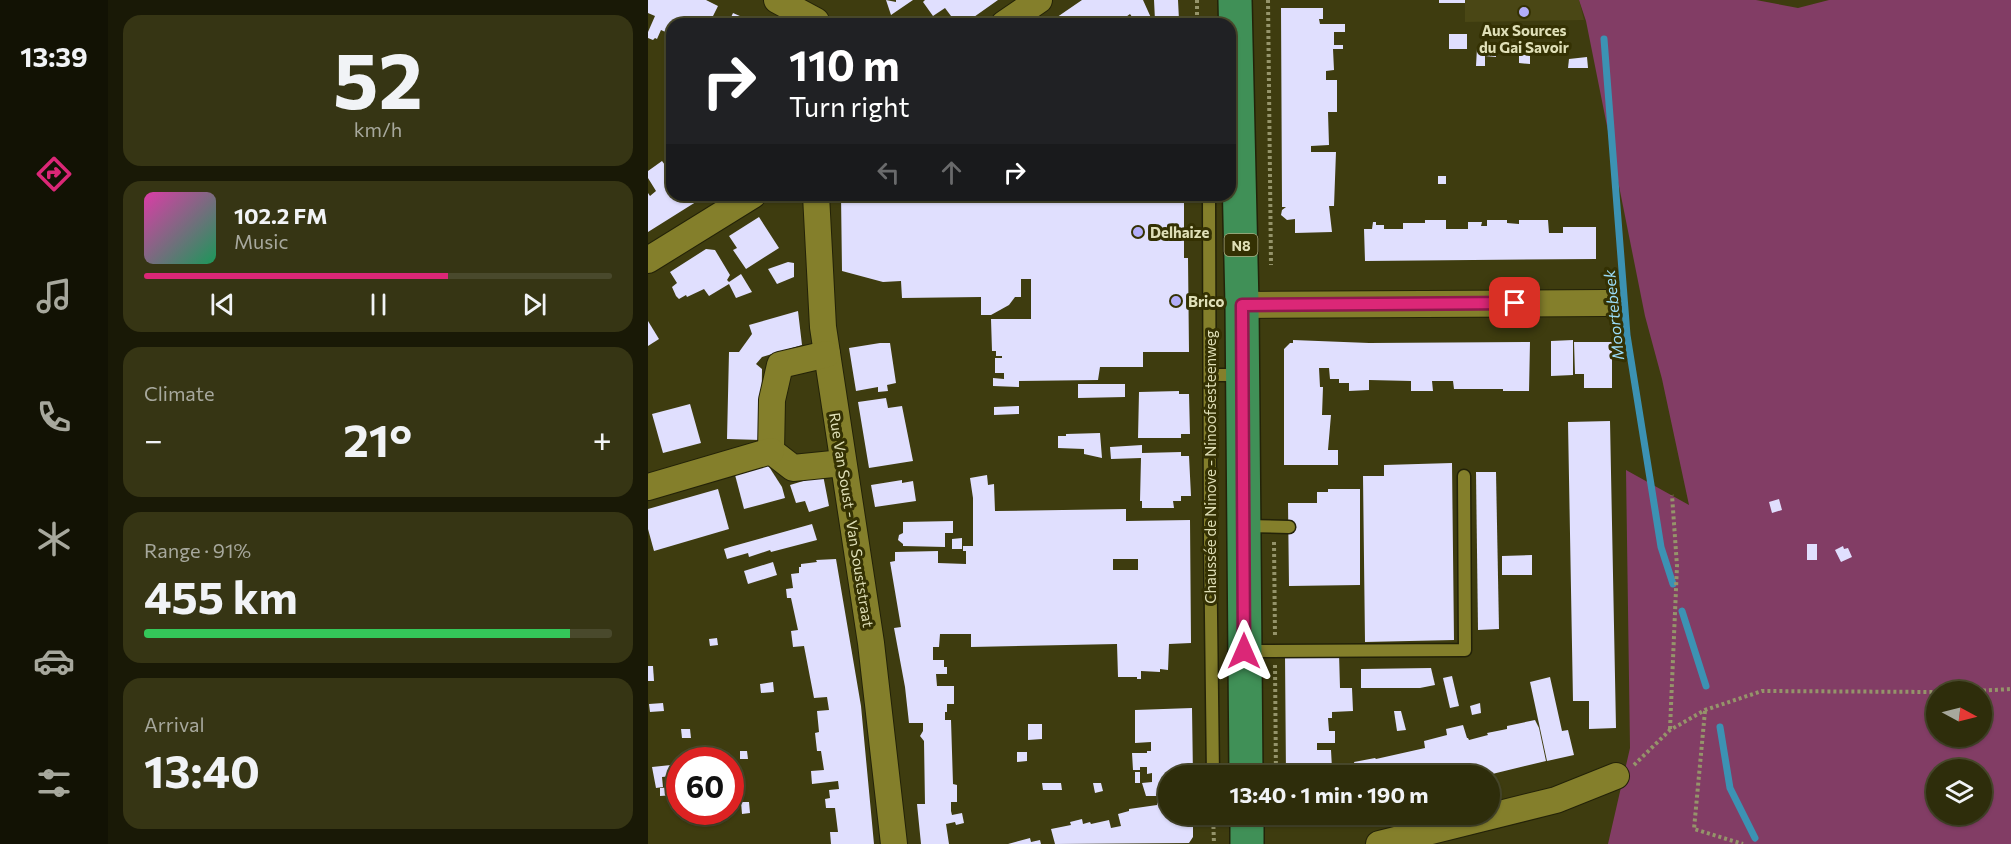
<!DOCTYPE html>
<meta charset="utf-8">
<style>
body{margin:0;font-family:Commissioner,sans-serif;background:#363514;color:#f1f3f6;height:100vh;display:flex;flex-direction:column;font-size:22px;white-space:nowrap}
*{box-sizing:border-box;margin:0}
p{font-size:20px;color:#a7a89d}
.icon{flex:none;width:33px;height:33px;fill:none;stroke:currentColor;stroke-width:2;stroke-linecap:round;stroke-linejoin:round}
.map{position:relative;flex:1;overflow:hidden}
.side{display:flex;flex-direction:column;gap:15px;padding:15px;background:#191906;width:540px}
.side>*{flex:none}
.guide{position:absolute;left:18px;top:18px;width:570px;height:183px;border-radius:18px;box-shadow:0 2px 4px #0004,0 0 0 2px #49492c;background:#202124;color:#fff;overflow:hidden}
.needle{width:39px;rotate:97deg}
.tools{position:absolute;left:1278px;top:681px;display:grid;gap:12px}
.tools a{display:grid;place-items:center;width:66px;height:66px;border-radius:50%;background:#2e2d0b;box-shadow:0 2px 4px #0004,0 0 0 2px #49492c;font-size:30px}
.speed{position:absolute;left:18px;top:747px;display:flex;gap:12px;font-size:30px;font-weight:700;text-align:center}
.speed>*{display:grid;place-content:center;width:78px;height:78px;border-radius:50%;background:#2e2d0b;box-shadow:0 2px 4px #0004,0 0 0 2px #49492c;line-height:1}
.speed .limit{border:9px solid #d22;background:#fff;color:#111}
.pin{position:absolute;display:grid;place-items:center;width:51px;height:51px;color:#fff;margin:-26px;border-radius:12px;box-shadow:0 3px 9px #0006}
.me{position:absolute;width:66px;margin:-33px;rotate:0deg;stroke-linejoin:round;filter:drop-shadow(0 0 4px #0008)}
.turn{display:flex;align-items:center;gap:21px;height:126px;padding:0 24px;font-size:27px}
.turn .icon{width:78px;height:78px;stroke-width:2.5}
.turn b{display:block;font-size:42px;line-height:51px}
.lanes{display:flex;align-items:center;height:57px;padding:0 24px;background:#0003;justify-content:center;gap:30px;direction:ltr}
.lanes .off{opacity:.35}
.big{font-size:45px;font-weight:700;line-height:1.1}
.side .widget{flex:1;display:flex;flex-direction:column;justify-content:center;gap:9px;min-width:0;padding:0 21px;border-radius:18px;background:#363514}
.side .dial{align-items:center;gap:0}
.dial b{font-size:78px;line-height:1}
.song{display:flex;align-items:center;gap:18px}
.cover{width:72px;height:72px;border-radius:9px;background:linear-gradient(135deg,hsl(320 70% 55%),hsl(150 70% 35%))}
.played{height:6px;border-radius:3px;background:linear-gradient(90deg,#db2777 65%,#49492c 65%)}
.keys{display:flex;justify-content:space-around;direction:ltr}
.heat{display:flex;justify-content:space-between;align-items:center;font-size:33px;direction:ltr}
.charge{height:9px;border-radius:4px;background:linear-gradient(90deg,#34c759 91%,#49492c 0)}
.trip{position:absolute;left:510px;top:765px;width:342px;height:60px;border-radius:30px;background:#2e2d0b;box-shadow:0 2px 4px #0004,0 0 0 2px #49492c;font-weight:700;line-height:60px;text-align:center}
main{display:flex;flex:1;min-height:0}
.tabs{display:flex;flex-direction:column;width:108px;justify-content:space-around;align-items:center;background:#121204;color:#a7a89d}
.tabs .icon{width:42px;height:42px}
.tabs .selected{color:#db2777}
.tabs b{font-size:27px;color:#f1f3f6}
.map>svg:first-child{display:block}
</style>
<main>
<nav class="tabs">
<b>13:39</b>
<svg class="icon selected" aria-label="directions" viewBox="0 0 24 24"><path d="M12 3l9 9-9 9-9-9zM9 14v-3h6M13 9l2 2-2 2"/></svg>
<svg class="icon" aria-label="music" viewBox="0 0 24 24"><path d="M9 18V5l10-2v13"/><circle cx="6" cy="18" r="3"/><circle cx="16" cy="16" r="3"/></svg>
<svg class="icon" aria-label="phone" viewBox="0 0 24 24"><path d="M5 4h4l2 5-3 2q2 4 5 5l2-3 5 2v4C11 20 4 13 5 4z"/></svg>
<svg class="icon" aria-label="climate" viewBox="0 0 24 24"><path d="M12 3v18M4 7l16 10M4 17L20 7"/></svg>
<svg class="icon" aria-label="car" viewBox="0 0 24 24"><path d="M5 17H2v-5l4-1 3-4h7l3 4 3 1v5h-3M9 17h6M6 11h13"/><circle cx="7" cy="17" r="2"/><circle cx="17" cy="17" r="2"/></svg>
<svg class="icon" aria-label="filters" viewBox="0 0 24 24"><path d="M4 7h16M4 17h16"/><circle cx="9" cy="7" r="2"/><circle cx="15" cy="17" r="2"/></svg>
</nav>
<section class="side">
<div class="widget dial"><b>52</b><p>km/h</p></div>
<div class="widget">
<div class="song"><i class="cover"></i><div><b>102.2 FM</b><p>Music</p></div></div>
<div class="played"></div>
<div class="keys"><svg class="icon" aria-label="previous" viewBox="0 0 24 24"><path d="M18 5L8 12l10 7zM5 5v14"/></svg><svg class="icon" aria-label="pause" viewBox="0 0 24 24"><path d="M8 5v14M16 5v14"/></svg><svg class="icon" aria-label="next" viewBox="0 0 24 24"><path d="M6 5l10 7-10 7zM19 5v14"/></svg></div>
</div>
<div class="widget"><p>Climate</p>
<div class="heat"><a>−</a><b class="big">21°</b><a>+</a></div>
</div>
<div class="widget"><p>Range · 91%</p><b class="big">455 km</b><div class="charge"></div></div>
<div class="widget"><p>Arrival</p><b class="big">13:40</b></div>
</section>
<div class="map">
<svg width="1363" height="844" viewBox="0 0 1363 844">
<rect width="100%" height="100%" fill="#3e3c0f"/>
<!-- built -->
<path fill="#4a4715" d="M817 0H931L936 20 817 22Z"/>
<!-- green -->
<path fill="#823d65" fill-rule="evenodd" d="M931 0H1108L1150 8 1181 0H1363V844H960L982 748 978 470 1041 505 1014 379 997 316 938 21ZM1288 692H1334V736H1288ZM1288 770H1334V814H1288Z"/>
<g fill="none" stroke-linecap="round" stroke-linejoin="round">
<!-- stream -->
<g stroke="#3c92b3" stroke-width="7">
<path d="M956 39 979 335 1013 547 1025 584"/>
<path d="M1034 611 1058 686"/>
<path d="M1072 727 1082 788 1107 838"/>
</g>
</g>
<!-- building -->
<g fill="#e0dffe" fill-rule="evenodd">
<path d="M0 0H58L70 6 65 16 68 17 65 24H24V35L13 30 9 39 7 38 5 40 0 38V32L7 16 0 13Z"/>
<path d="M238 0 248 2V0H265L243 15Z"/>
<path d="M277 0H350L316 24H309L297 8 285 16 275 2Z"/>
<path d="M434 0H495L504 20H507L506 0H530L531 20H536V24H489L482 14 471 22 472 24H399Z"/>
<rect x="791" y="0" width="26" height="3"/>
<path d="M633 8H675V19H671L672 24H697V32H686V45H695V49H685L686 70 678 71V80H689V112H680L681 145 663 146V152H688L686 206H681L684 232 647 233V219L639 220 633 215 634 210 638 207H634Z"/>
<path d="M85 13 110 24H80Z"/>
<rect x="801" y="34" width="18" height="15"/>
<path d="M848 47V57L837 56V66H828L829 48Z"/>
<path d="M871 54 882 55V64L871 63Z"/>
<path d="M939 57 940 68H920L921 59Z"/>
<path d="M14 161 20 169 24 167V195H59L0 232V193L2 196 8 191 0 178V171Z"/>
<rect x="790" y="176" width="8" height="8"/>
<path d="M193 195H536V258H540L541 352H495V367H452L450 380 371 381V387L345 386V378L356 379V373H347V358H354V356H348V351H344L343 319H383V279H373V297H367L361 305 343 315H333V297L254 298 253 281 235 282 194 271Z"/>
<path d="M111 217 131 248 98 269 85 250 89 248 81 236Z"/>
<path d="M777 220H798V229H820V222H834L833 226H839V220H859V223L871 224V220H900L901 233H915V227H948V259L717 261 716 229H724L725 222H728V225H736V229H755V223H777Z"/>
<path d="M58 249 67 250 82 275 79 280 81 282 93 274 104 292 88 298 81 284 61 296 56 289 39 297 38 295 31 299 28 296 24 287 29 283 22 272Z"/>
<path d="M140 262 146 263V277L129 284 120 269Z"/>
<path d="M150 311 154 345 114 357 108 364 114 369 113 440 79 439 81 352H91L104 334 101 325Z"/>
<path d="M0 321 11 339 0 346Z"/>
<path d="M645 340 721 343 882 342 881 391H855V389H806L805 381H784L785 391H763V381L721 380V390L701 391V383H691V379H682L681 368H671L672 387H675L674 415H683L680 450H690V465H636V349L642 343H645Z"/>
<path d="M925 340V375L903 376V341Z"/>
<path d="M926 342H964V388H936V374H927Z"/>
<path d="M232 343H242L248 383 239 385 240 391 230 392V387L208 391 201 348Z"/>
<path d="M430 384H477V397L430 398Z"/>
<path d="M531 391V394H541L542 434H533V438H490L491 392Z"/>
<path d="M238 398 240 408 254 406 265 461 221 468 210 402Z"/>
<path d="M42 404 53 443 15 453 4 414Z"/>
<path d="M371 406V414L346 415V407Z"/>
<path d="M962 421 968 728 941 729V701H925L920 422Z"/>
<path d="M452 433 454 458 436 454V449L410 448V436H418V434Z"/>
<path d="M494 445V453L533 452V456H541L543 496H533V501H525L526 508H494V501H492L493 458 463 459 462 447Z"/>
<path d="M118 462 134 487 137 498 96 509 86 471Z"/>
<path d="M804 463 806 640 717 642 715 476H736V465Z"/>
<path d="M828 472H848L851 629 830 630Z"/>
<path d="M175 475 181 506 161 512 157 501 148 503 142 485Z"/>
<path d="M339 475 340 485 346 484 347 511 478 509V521L542 520 543 643 521 644 520 670 512 669V672L493 671V679H489V677H470L469 644 323 647V634H292L291 647H285V660H296V667H299V674H288L289 686H306V704H299V712H297V720H303L305 784 309 785V802H303V811L304 815 314 813 316 823 308 825 307 822 298 824 301 844H273L269 804H277L276 741 272 736 275 731V723H261L257 687 246 628 253 627 242 562 247 561V552L290 551V563L318 564V551H315V546H325V498L322 478ZM465 559H490V570H465Z"/>
<path d="M254 480V483L265 481 268 501 227 507 223 485Z"/>
<path d="M70 489 81 529 6 551 0 529V509Z"/>
<path d="M680 489H712V585L641 586 640 503H669V492H680Z"/>
<path d="M1131 499 1134 510 1124 513 1121 502Z"/>
<path d="M305 521V533H297V547L255 546V544L250 540 251 535 255 533V522Z"/>
<path d="M164 524 169 540 123 552 122 550 101 557 100 553 79 559 76 549 82 547Z"/>
<path d="M314 538V549H304V539Z"/>
<rect x="1159" y="544" width="10" height="16"/>
<path d="M1195 546 1196 549 1200 548 1204 557 1193 562 1187 550Z"/>
<path d="M884 555V575H854V556Z"/>
<path d="M188 559 213 706 226 844H183L182 832H190L187 808H178L177 799 182 798 181 790 191 789 190 781 164 784 163 771 176 770 173 751H169L167 733 171 732 169 711 181 710 179 697 166 698 156 646 145 647 143 631 150 630 143 598H139L138 589 145 588 143 574 151 573V567H153V564L169 562 168 560Z"/>
<path d="M125 562 129 575 100 584 96 571Z"/>
<path d="M69 638 70 645 62 646 61 639Z"/>
<path d="M691 653 692 688H704L705 711 684 712V718H680L681 731H687V743H669V750H683L684 768H669V776H638L637 655Z"/>
<path d="M0 666H5L6 681H0Z"/>
<path d="M783 668 787 685 772 688H713V669Z"/>
<path d="M804 676 811 706 802 708 795 678Z"/>
<path d="M902 677 914 731 920 730 926 755 899 761 882 682Z"/>
<path d="M125 682 126 692 113 693 112 684Z"/>
<path d="M15 703 16 711 2 712 1 704Z"/>
<path d="M832 703 833 713 824 715 822 706Z"/>
<path d="M544 708 545 776H520V814H545V837L541 843 407 844 403 829 423 825 422 822 434 819 435 824 442 822 443 824 461 820 463 828 473 826 470 814 481 811V809L509 805V796H498L494 783 504 782V773L499 774V767H492V770H485L484 753H499V751H503V742L487 743V710Z"/>
<path d="M746 711H753L758 730 749 731Z"/>
<path d="M887 720 891 728 898 761 836 776H710L706 762 727 758 728 759 777 748 776 741 799 735 798 729 815 725 819 738H820L821 740 840 735 839 733 859 729V726Z"/>
<path d="M380 724H394V739L380 740Z"/>
<path d="M33 729H42L43 738H34Z"/>
<path d="M92 751H99L100 759H92Z"/>
<path d="M369 752H379V761L369 762Z"/>
<path d="M23 765 24 776 14 777 15 787 8 788 4 767Z"/>
<rect x="487" y="772" width="5" height="11"/>
<path d="M394 783H413L414 790H395Z"/>
<path d="M445 783H453L455 791 447 793Z"/>
<path d="M26 787 27 795 12 796V788Z"/>
<path d="M93 802H101L102 813 94 814Z"/>
<path d="M639 814H682V815L650 823V821L639 817Z"/>
<path d="M382 838 383 842 392 840 393 844H360Z"/>
</g>
<g fill="none" stroke-linecap="round" stroke-linejoin="round">
<!-- lane casing -->
<g stroke="#232208" stroke-width="15">
<g id="lane">
<path d="M561 195 562 537 565 776"/>
<path d="M562 375H594"/>
<path d="M597 526 641 527"/>
<path d="M599 651 817 650 816 476"/>
</g>
</g>
<!-- street casing -->
<g stroke="#232208" stroke-width="28">
<g id="street">
<path d="M129 0 168 21"/>
<path d="M356 24 391 0"/>
<path d="M168 195 175 327 223 643 246 844"/>
<path d="M0 260 105 195"/>
<path d="M594 305 958 303"/>
<path d="M179 354 132 365 124 400 123 451 145 468 195 463"/>
<path d="M0 487 123 451"/>
<path d="M731 844 908 800 968 776"/>
</g>
</g>
<!-- primary casing -->
<g stroke="#232208" stroke-width="36">
<g id="primary">
<path d="M587 0 594 305 598 776"/>
<path d="M599 814V844"/>
</g>
</g>
<!-- path -->
<g stroke="#95946a" stroke-width="4" stroke-dasharray="3 3" stroke-linecap="butt">
<path d="M549 0V24"/>
<path d="M620 0 623 265"/>
<path d="M626 542 627 637"/>
<path d="M627 665 628 776"/>
<path d="M1311 692 1363 689"/>
<path d="M1057 711 1046 829 1095 844"/>
<path d="M1022 729 1029 566 1024 495"/>
<path d="M986 765 1022 730 1057 710 1114 691 1288 692"/>
<path d="M565 814 566 844"/>
</g>
<!-- lane -->
<use href="#lane" stroke="#847f2b" stroke-width="12"/>
<!-- street -->
<use href="#street" stroke="#847f2b" stroke-width="26"/>
<!-- primary -->
<use href="#primary" stroke="#409057" stroke-width="33"/>
</g>
<g fill="none" stroke-linecap="round" stroke-linejoin="round">
<!-- route casing -->
<g stroke="#8e194d" stroke-width="15">
<path id="route" d="M596 651 594 305 867 303"/>
</g>
<!-- route -->
<use href="#route" stroke="#db2777" stroke-width="10"/>
</g>
<!-- markers -->
<g fill="#b2adf9" stroke="#343103" stroke-width="2">
<circle cx="876" cy="12" r="6"/>
<circle cx="490" cy="232" r="6"/>
<circle cx="528" cy="301" r="6"/>
</g>
<g text-anchor="middle" dominant-baseline="central" stroke-width="6" stroke-linejoin="round" paint-order="stroke">
<!-- shield labels -->
<rect fill="#343103" stroke="#acab81" stroke-width="1.5" x="576.5" y="234" width="33" height="22" rx="4.5"/>
<g font-size="14" font-weight="bold" fill="#dfdfb7">
<text x="593" y="245">N8</text>
</g>
<!-- poi labels -->
<g font-size="15" font-weight="bold" fill="#dfdfb7" stroke="#343103" text-anchor="start">
<text x="876" y="30" text-anchor="middle">Aux Sources<tspan x="876" dy="17">du Gai Savoir</tspan></text>
<text x="502" y="232">Delhaize</text>
<text x="540" y="301">Brico</text>
</g>
<!-- street labels -->
<g font-size="15" fill="#dfdfb7" stroke="#343103">
<text transform="translate(562 467) rotate(-90)">Chaussée de Ninove - Ninoofsesteenweg</text>
<text transform="translate(204 520) rotate(81)">Rue Van Soust - Van Souststraat</text>
</g>
<!-- water labels -->
<g font-size="16" font-style="italic" fill="#9adbf6" stroke="#343103">
<text transform="translate(965 315) rotate(-96)">Moortebeek</text>
</g>
</g>
</svg>
<div class="tools">
<a><svg class="needle" viewBox="-14 -14 28 28"><path d="M0-13l5 13h-10z" fill="#e53935"/><path d="M0 13l5-13h-10z" fill="#a7a89d"/></svg></a>
<a><svg class="icon" aria-label="layers" viewBox="0 0 24 24"><path d="M12 4l9 5-9 5-9-5zM3 14l9 5 9-5"/></svg></a>
</div>
<div class="speed"><div class="limit">60</div></div>
<div class="pin" style="left:867px;top:303px;background:#d93025"><svg class="icon" aria-label="arrive" viewBox="0 0 24 24"><path d="M6 21V4h12l-3 4 3 4H6"/></svg></div>
<svg class="me" style="left:596px;top:651px" viewBox="-20 -20 40 40"><path d="M0-17L14 15 0 8-14 15z" fill="#db2777" stroke="#fff" stroke-width="4"/></svg>
<div class="trip">13:40 · 1 min · 190 m</div>
<div class="guide">
<div class="turn"><svg class="icon" aria-label="right" viewBox="0 0 24 24"><path d="M7 20v-9h11M14 6l5 5-5 5"/></svg><div><b>110 m</b>Turn right</div></div>
<div class="lanes"><svg class="icon off" aria-label="left" viewBox="0 0 24 24"><path d="M17 20v-9H6M10 6l-5 5 5 5"/></svg><svg class="icon off" aria-label="ahead" viewBox="0 0 24 24"><path d="M12 20V5M6 11l6-6 6 6"/></svg><svg class="icon" aria-label="right" viewBox="0 0 24 24"><path d="M7 20v-9h11M14 6l5 5-5 5"/></svg></div>
</div>
</div>
</main>
